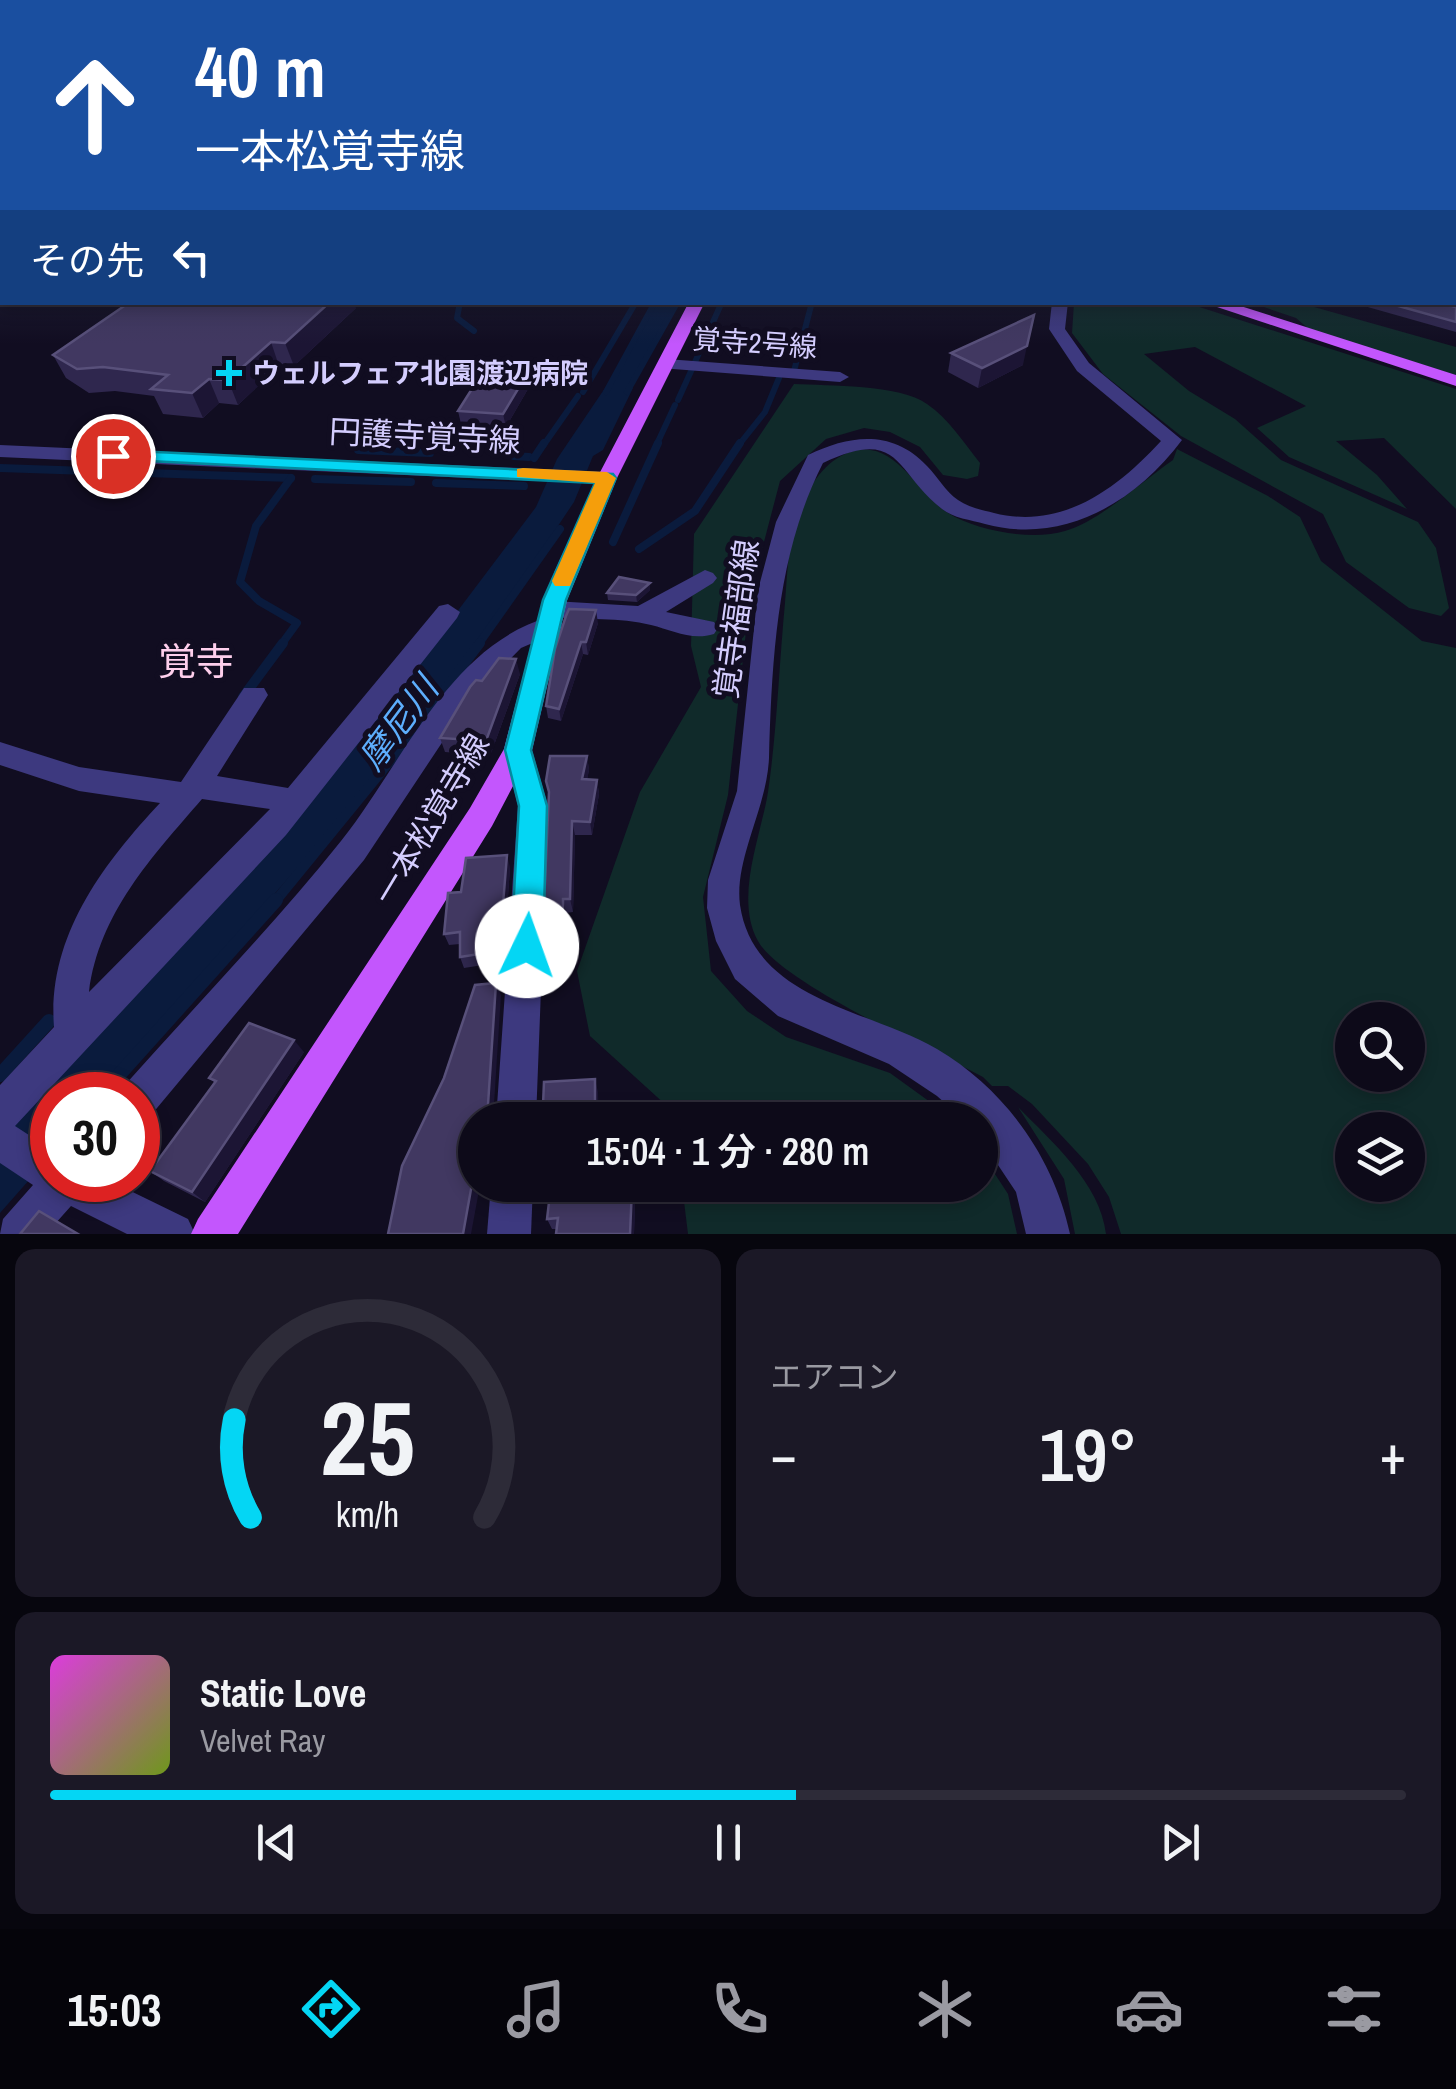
<!DOCTYPE html>
<html lang="ja">
<meta charset="utf-8">
<style>
body{margin:0;font-family:"Archivo Narrow","Noto Sans JP",sans-serif;background:#1b1826;color:#f1f3f6;height:100vh;display:flex;flex-direction:column;font-size:38px;white-space:nowrap}
*{box-sizing:border-box;margin:0}
p{font-size:32px;color:#9a9aa2}
.icon{flex:none;width:55px;height:55px;fill:none;stroke:currentColor;stroke-width:2;stroke-linecap:round;stroke-linejoin:round}
.map{position:relative;height:1234px;overflow:hidden}
.drawer{display:flex;flex-direction:column;gap:15px;padding:15px;background:#07060e;flex:1}
.drawer>*{flex:none}
.top-card{position:absolute;left:0px;top:0px;width:1458px;height:305px;box-shadow:0 5px 15px #0003,0 0 0 2px #2d2b38;background:#1a4fa0;color:#fff;overflow:hidden}
.controls{position:absolute;left:1335px;top:1002px;display:grid;gap:20px}
.controls a{display:grid;place-items:center;width:90px;height:90px;border-radius:50%;background:#0d0a19;box-shadow:0 5px 15px #0003,0 0 0 2px #2d2b38;font-size:50px}
.speed{position:absolute;left:30px;top:1072px;display:flex;gap:20px;font-size:50px;font-weight:700;text-align:center}
.speed>*{display:grid;place-content:center;width:130px;height:130px;border-radius:50%;background:#0d0a19;box-shadow:0 5px 15px #0003,0 0 0 2px #2d2b38;line-height:1}
.speed .limit{border:15px solid #d22;background:#fff;color:#111}
.pin{position:absolute;display:grid;place-items:center;width:85px;height:85px;color:#fff;margin:-42px;border:5px solid #fff;border-radius:50%;box-shadow:0 2px 10px #0007}
.me{position:absolute;width:110px;margin:-55px;rotate:3deg;stroke-linejoin:round;filter:drop-shadow(0 0 8px #0008)}
.turn{display:flex;align-items:center;gap:35px;height:210px;padding:0 30px;font-size:45px}
.turn .icon{width:130px;height:130px;stroke-width:2.5}
.turn b{display:block;font-size:70px;line-height:85px}
.then{display:flex;align-items:center;height:95px;padding:0 30px;background:#0003;gap:20px;font-size:38px}
.big{font-size:75px;font-weight:600;line-height:1.1}
.drawer .widget{flex:1;display:flex;flex-direction:column;justify-content:center;gap:15px;min-width:0;padding:0 35px;border-radius:20px;background:#1b1826}
.drawer .dial{align-items:center;gap:0}
.dial svg{height:260px;overflow:visible;fill:none;stroke:#2d2b38;stroke-width:7;stroke-linecap:round;text-anchor:middle}
.dial text{fill:#f1f3f6;stroke:none}
.song{display:flex;align-items:center;gap:30px}
.cover{width:120px;height:120px;border-radius:15px;background:linear-gradient(135deg,hsl(300 70% 55%),hsl(80 70% 35%))}
.played{height:10px;border-radius:5px;background:linear-gradient(90deg,#04d6f4 55%,#2d2b38 55%)}
.keys{display:flex;justify-content:space-around;direction:ltr}
.heat{display:flex;justify-content:space-between;align-items:center;font-size:55px;direction:ltr}
.drawer .tiles{flex:1;display:grid;gap:15px;grid-template-columns:1fr 1fr}
.widget:last-child{grid-column:span 2}
.trip{position:absolute;left:458px;top:1102px;width:540px;height:100px;border-radius:50px;background:#0d0a19;box-shadow:0 5px 15px #0003,0 0 0 2px #2d2b38;font-weight:600;line-height:100px;text-align:center}
.dock{display:flex;height:160px;justify-content:space-around;align-items:center;background:#05040a;color:#9a9aa2}
.dock .icon{width:70px;height:70px}
.dock .selected{color:#04d6f4}
.dock b{font-size:45px;color:#f1f3f6}
.map>svg:first-child{display:block}
</style>
<div class="map">
<svg width="1456" height="1234" viewBox="0 0 1456 1234">
<rect width="100%" height="100%" fill="#110d21"/>
<!-- green -->
<g fill="#102a2a" fill-rule="evenodd">
<path d="M1074 303H1187L1456 389V509L1384 438 1336 441 1377 475 1407 509 1289 457 1257 428 1306 406 1195 347 1144 354 1189 391 1235 419 1281 460 1418 522 1436 548 1449 608 1441 616 1409 608 1346 562 1323 514 1181 436 1103 374 1072 333Z"/>
<path d="M1252 303H1300L1456 347V375L1310 330 1296 318Z"/>
<path d="M794 384C828 386 900 384 927 404 948 418 964 443 980 463L978 476 967 479 943 475 920 447 890 432 864 428 826 439 780 481 750 595 728 795 703 897 711 971 747 1011 786 1037 890 1073 955 1120H670L667 1106 590 1036 577 971 640 792 701 687 691 646 694 534Z"/>
<path d="M1177 449 1268 496 1300 517 1321 561 1422 641 1456 648V1234H1121L1109 1197 1088 1164 1032 1104 1008 1086H992L983 1077C935 1051 781 983 758 941 734 898 761 836 768 792 777 730 779 666 785 603 787 576 788 547 796 521 805 493 821 462 850 452 895 437 917 494 948 513 977 531 1032 541 1065 531 1100 521 1142 481 1173 460ZM1352 1020H1408V1075H1352ZM1352 1130H1408V1185H1352Z"/>
<path d="M1018 1107C1052 1142 1100 1183 1106 1234H1075L1064 1179Z"/>
<path d="M980 1151 1008 1194 1017 1234H688L682 1185H980Z"/>
</g>
<!-- water -->
<path fill="#0a1b3d" d="M657 303H675L628 386 633 388 603 450 593 456 574 502 507 602 339 821 113 1076 94 1095H52V1140L44 1149 30 1179 0 1213V1132L380 714 536 507 557 459 607 385H612Z"/>
<g fill="none" stroke-linecap="round" stroke-linejoin="round">
<!-- stream-far3 -->
<g stroke="#0a1b3d" stroke-width="6">
<path d="M460 302 457 318 474 331"/>
<path d="M695 362 722 302"/>
<path d="M794 371 812 302"/>
<path d="M583 392 636 302"/>
<path d="M606 392 655 302"/>
<path d="M627 392 677 303"/>
<path d="M678 400 692 369"/>
<path d="M543 446 578 396"/>
<path d="M656 446 675 405"/>
<path d="M738 446 765 412 779 378"/>
</g>
<!-- stream-far2 -->
<g stroke="#0a1b3d" stroke-width="8">
<path d="M358 450 430 453"/>
<path d="M514 456 529 457"/>
<path d="M534 458 544 443"/>
<path d="M0 468 291 478"/>
<path d="M315 479 411 482"/>
<path d="M436 483 524 486"/>
<path d="M613 542 658 443"/>
<path d="M639 549 695 511 740 443"/>
<path d="M281 645 297 623 259 601 240 582 256 526 291 478"/>
<path d="M478 645 560 529"/>
</g>
<!-- stream-far1 -->
<g stroke="#0a1b3d" stroke-width="10">
<path d="M243 697 283 643"/>
<path d="M274 903 399 750 480 643"/>
</g>
<!-- stream -->
<g stroke="#0a1b3d" stroke-width="14">
<path d="M0 1075 49 1021"/>
<path d="M101 1095 276 900"/>
</g>
<!-- minor -->
<g fill="#3d397f" fill-rule="evenodd">
<rect x="0" y="184" width="2" height="8"/>
<path d="M2 204V212L0 213V205Z"/>
<rect x="1455" y="205" width="1" height="8"/>
<path d="M1052 302H1068L1065 329 1089 363 1182 440C1135 503 1063 545 985 524 971 520 953 518 942 509 894 472 902 426 823 463 777 553 772 658 769 758 767 808 734 859 740 905 754 1000 868 1009 937 1049 1005 1089 1054 1158 1070 1234H1026L1016 1192 980 1138V1120H964L937 1096 889 1064 778 1016 735 979 716 941 707 908 708 880 737 791 758 590 776 522 808 455C850 435 892 429 927 466 938 477 945 491 958 500 968 507 982 510 994 513 1062 530 1117 489 1161 441L1077 371 1049 329Z"/>
<path d="M666 359 840 372 849 377 840 382 660 368V360Z"/>
<path d="M0 445 607 472 617 478 607 484 0 457Z"/>
<path d="M705 570 713 573 717 578 713 583 666 612 714 622 718 628 714 634C691 641 672 630 651 625 620 617 584 620 553 617L541 609 553 601 638 606Z"/>
<path d="M448 604 460 612 457 618 286 835 15 1126 52 1150V1180H108L188 1219 195 1234H127L71 1206 46 1234H0L3 1219 33 1185 0 1163V1085L54 1027C47 938 102 865 160 803L79 791 0 765V742L79 767 181 782 244 688H264L268 695 217 776 288 788 439 606ZM202 799 270 809 89 992C99 913 152 857 202 799Z"/>
<path d="M549 617 558 620 562 626 558 632 521 648 471 699 364 860 152 1114 138 1119V1095H120L124 1086C196 1005 273 926 341 841 402 765 448 646 549 617Z"/>
<path d="M518 739 528 742 532 750 548 806 536 1120H496L518 806 504 750 508 742Z"/>
<path d="M491 1185H533L531 1234H487Z"/>
</g>
<!-- major -->
<g fill="#c356fd" fill-rule="evenodd">
<path d="M689 302H705L617 478 567 600 532 750 492 826 238 1234H191L198 1219 470 808 504 749 543 600 555 571 597 478Z"/>
<path d="M1202 302H1228L1456 375V386Z"/>
</g>
<!-- highway -->
<path fill="#fc4a9b" fill-rule="evenodd" d="M0 196 2 197V206H0Z"/>
</g>
<!-- wall -->
<g fill="#2f274e">
<path d="M1350 302H1437L1456 307V332Z"/>
<path d="M356 308 294 366H279L238 405 219 403 203 418 163 414 154 396 115 391 89 393 66 378 53 355Z"/>
<path d="M951 353 1023 365 978 388 948 372Z"/>
<path d="M530 369 532 382 506 427 461 424 458 411Z"/>
<path d="M650 583V590L637 602 608 600 607 593Z"/>
<path d="M566 616 598 623 588 655 583 654 561 721 548 718 546 706Z"/>
<path d="M520 674 490 756 445 752 440 738 482 681Z"/>
<path d="M587 756 589 770 587 779 597 780 599 794 592 835H575L573 912 566 913V938L547 940 543 927Z"/>
<path d="M510 867 505 941H497L496 963 464 968 460 957V944L449 945 444 934 461 892Z"/>
<path d="M304 1052 205 1202 164 1181 150 1171 215 1083 209 1078Z"/>
<path d="M551 1185H620V1189L635 1199 634 1234H556L557 1229H552L547 1219Z"/>
</g>
<!-- shaded-wall -->
<g fill="#1c1534">
<path d="M330 302H354L356 308 294 366 285 343Z"/>
<path d="M271 342 279 366 238 405 228 380Z"/>
<path d="M1027 346 1023 365 978 388 982 368Z"/>
<path d="M530 369 532 382 506 427 503 414Z"/>
<path d="M209 379 219 403 203 418 192 393Z"/>
<path d="M650 583V590L637 602 636 595Z"/>
<path d="M596 610 598 623 588 655 586 642Z"/>
<path d="M581 642 583 654 561 721 559 709Z"/>
<path d="M516 659 520 674 490 756 486 741Z"/>
<path d="M587 756 589 770 585 793 582 779Z"/>
<path d="M597 780 599 794 592 835 590 822Z"/>
<path d="M572 821 575 835 573 912 570 899Z"/>
<path d="M507 855 510 867 505 941 501 929Z"/>
<path d="M563 899 566 913V938L563 925Z"/>
<path d="M493 930 497 941 496 963 492 952Z"/>
<path d="M496 983 501 995 493 1120H487Z"/>
<path d="M294 1040 304 1052 205 1202 192 1192Z"/>
<path d="M595 1079 598 1092 599 1120H595Z"/>
<path d="M475 1167V1185H480L471 1234H463Z"/>
<path d="M632 1188 635 1199 634 1234H630Z"/>
</g>
<!-- building -->
<g fill="#413861" stroke="#58507a" stroke-width="2.5">
<path d="M1455 235 1456 236V292H1455Z"/>
<path d="M130 302H330L285 343 271 342 228 380 209 379 192 393 151 389 168 375 103 367 77 369 53 355Z"/>
<path d="M1384 302H1437L1456 307V322Z"/>
<path d="M1034 315 1027 346 982 368 951 353Z"/>
<path d="M487 365 530 369 503 414 458 411Z"/>
<path d="M619 577 650 583 636 595 607 593Z"/>
<path d="M569 609 596 610 586 642H581L559 709 546 706 555 649 566 616Z"/>
<path d="M499 658 516 659 486 741 440 738 470 687 476 680 482 681Z"/>
<path d="M550 756H587L582 779 597 780 590 822 572 821 570 899H563V925L543 927 549 792 546 781Z"/>
<path d="M507 855 501 929 493 930 492 952 460 957V932L444 934 448 893 461 892 466 858Z"/>
<path d="M496 983 487 1120H475V1167L463 1234H388L402 1166 444 1078 475 985Z"/>
<path d="M249 1023 294 1040 192 1192 150 1171 216 1081 209 1078Z"/>
<path d="M595 1079V1120H531V1111L535 1105H543L544 1082Z"/>
<path d="M551 1185H616V1190L632 1188 630 1234H556L558 1218 547 1219Z"/>
<path d="M39 1211 78 1234H20Z"/>
</g>
<!-- sky -->
<linearGradient id="sky" x2="0" y2="1"><stop stop-color="#090712"/><stop offset="0.5" stop-color="#32354e"/><stop offset="1" stop-color="#32354e" stop-opacity="0"/></linearGradient>
<rect width="1456" height="344" fill="url(#sky)"/>
<!-- route -->
<path fill="#04d6f4" stroke="#038b9f" stroke-width="2.5" d="M113 450 613 474 616 478 566 600 531 750 547 806 543 946 538 957 527 961 516 957 511 946 519 806 505 750 543 600 595 483 107 459 104 456Z"/>
<!-- slow -->
<path fill="#f59e0b" d="M523 468 607 472 616 478 570 586H555L552 581 595 483 517 477V469Z"/>
<!-- markers -->
<path fill="#04d6f4" stroke="#110d21" stroke-width="4" d="M224 358h10v10h10v10h-10v10h-10v-10h-10v-10h10z"/>
<g text-anchor="middle" dominant-baseline="central" stroke-width="10" stroke-linejoin="round" paint-order="stroke">
<!-- far-street labels -->
<g font-size="28" fill="#d4cdfe" stroke="#110d21">
<text transform="translate(755 343) rotate(4)">覚寺2号線</text>
</g>
<!-- far-poi labels -->
<g font-size="28" font-weight="bold" fill="#d4cdfe" stroke="#110d21" text-anchor="start">
<text x="252" y="373">ウェルフェア北園渡辺病院</text>
</g>
<!-- street labels -->
<g font-size="32" fill="#d4cdfe" stroke="#110d21">
<text transform="translate(425 436) rotate(3)">円護寺覚寺線</text>
<text transform="translate(736 619) rotate(-82)">覚寺福部線</text>
<text transform="translate(431 819) rotate(-59)">一本松覚寺線</text>
</g>
<!-- water labels -->
<g font-size="35" font-style="italic" fill="#5daefd" stroke="#110d21">
<text transform="translate(398 723) rotate(-53)">摩尼川</text>
</g>
<!-- quarter labels -->
<g font-size="38" fill="#fecfec" stroke="#110d21">
<text x="196" y="661">覚寺</text>
</g>
</g>
</svg>
<div class="controls">
<a><svg class="icon" aria-label="search" viewBox="0 0 24 24"><circle cx="10" cy="10" r="6"/><path d="M15 15l6 6"/></svg></a>
<a><svg class="icon" aria-label="layers" viewBox="0 0 24 24"><path d="M12 4l9 5-9 5-9-5zM3 14l9 5 9-5"/></svg></a>
</div>
<div class="speed"><div class="limit">30</div></div>
<div class="pin" style="left:113px;top:456px;background:#d93025"><svg class="icon" aria-label="arrive" viewBox="0 0 24 24"><path d="M6 21V4h12l-3 4 3 4H6"/></svg></div>
<svg class="me" style="left:527px;top:946px" viewBox="-20 -20 40 40"><circle r="19" fill="#fff"/><path d="M0-13L10 11 0 6-10 11z" fill="#04d6f4"/></svg>
<div class="trip">15:04 · 1 分 · 280 m</div>
<div class="top-card">
<div class="turn"><svg class="icon" aria-label="ahead" viewBox="0 0 24 24"><path d="M12 20V5M6 11l6-6 6 6"/></svg><div><b>40 m</b>一本松覚寺線</div></div>
<div class="then">その先<svg class="icon" aria-label="left" viewBox="0 0 24 24"><path d="M17 20v-9H6M10 6l-5 5 5 5"/></svg></div>
</div>
</div>
<section class="drawer">
<div class="tiles">
<div class="widget dial"><svg viewBox="0 0 100 80">
<path d="M14 69A42 42 0 1 1 86 69"/>
<path d="M14 69A42 42 0 0 1 9 39" stroke="#04d6f4"/>
<text x="50" y="56" font-size="32" font-weight="700">25</text>
<text x="50" y="72" font-size="11">km/h</text>
</svg></div>
<div class="widget"><p>エアコン</p>
<div class="heat"><a>−</a><b class="big">19°</b><a>+</a></div>
</div>
<div class="widget">
<div class="song"><i class="cover"></i><div><b>Static Love</b><p>Velvet Ray</p></div></div>
<div class="played"></div>
<div class="keys"><svg class="icon" aria-label="previous" viewBox="0 0 24 24"><path d="M18 5L8 12l10 7zM5 5v14"/></svg><svg class="icon" aria-label="pause" viewBox="0 0 24 24"><path d="M8 5v14M16 5v14"/></svg><svg class="icon" aria-label="next" viewBox="0 0 24 24"><path d="M6 5l10 7-10 7zM19 5v14"/></svg></div>
</div>
</div>
</section>
<nav class="dock">
<b>15:03</b>
<svg class="icon selected" aria-label="directions" viewBox="0 0 24 24"><path d="M12 3l9 9-9 9-9-9zM9 14v-3h6M13 9l2 2-2 2"/></svg>
<svg class="icon" aria-label="music" viewBox="0 0 24 24"><path d="M9 18V5l10-2v13"/><circle cx="6" cy="18" r="3"/><circle cx="16" cy="16" r="3"/></svg>
<svg class="icon" aria-label="phone" viewBox="0 0 24 24"><path d="M5 4h4l2 5-3 2q2 4 5 5l2-3 5 2v4C11 20 4 13 5 4z"/></svg>
<svg class="icon" aria-label="climate" viewBox="0 0 24 24"><path d="M12 3v18M4 7l16 10M4 17L20 7"/></svg>
<svg class="icon" aria-label="car" viewBox="0 0 24 24"><path d="M5 17H2v-5l4-1 3-4h7l3 4 3 1v5h-3M9 17h6M6 11h13"/><circle cx="7" cy="17" r="2"/><circle cx="17" cy="17" r="2"/></svg>
<svg class="icon" aria-label="filters" viewBox="0 0 24 24"><path d="M4 7h16M4 17h16"/><circle cx="9" cy="7" r="2"/><circle cx="15" cy="17" r="2"/></svg>
</nav>
